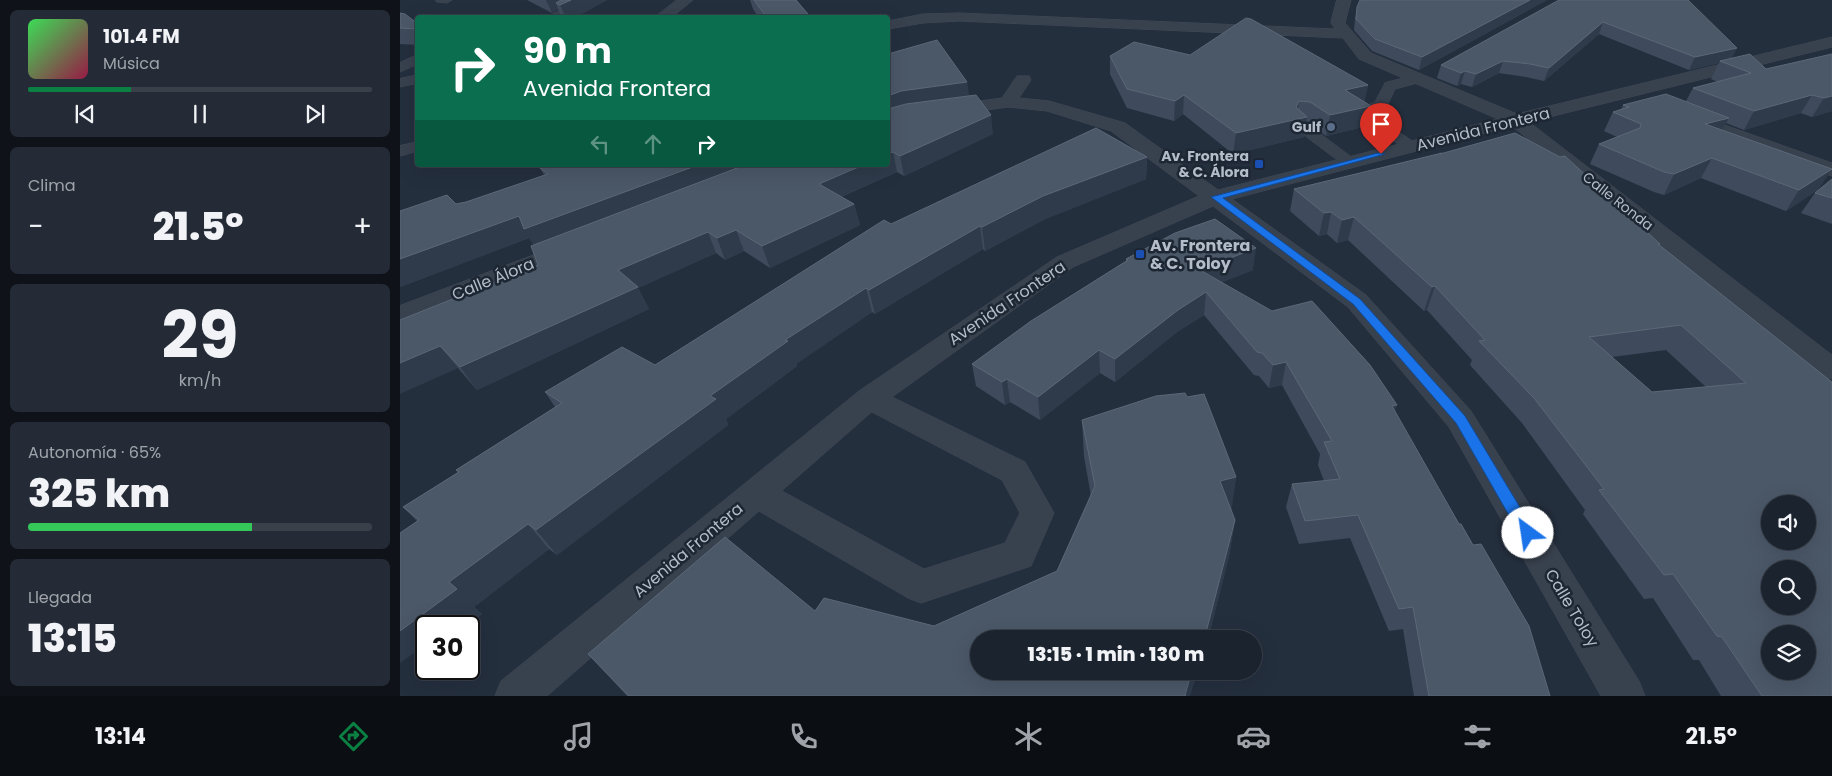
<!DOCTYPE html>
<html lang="es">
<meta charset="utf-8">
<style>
body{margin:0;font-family:Poppins,sans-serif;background:#242b36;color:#f1f3f6;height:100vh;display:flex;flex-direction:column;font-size:19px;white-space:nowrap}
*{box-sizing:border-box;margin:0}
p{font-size:16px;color:#a0a4aa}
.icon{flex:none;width:28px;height:28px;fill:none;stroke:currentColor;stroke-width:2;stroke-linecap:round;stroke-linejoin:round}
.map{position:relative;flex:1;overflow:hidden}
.drawer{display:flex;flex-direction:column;gap:10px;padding:10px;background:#0f1319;width:400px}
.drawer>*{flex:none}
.top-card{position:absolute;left:15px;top:15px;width:475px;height:152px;border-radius:5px;box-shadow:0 5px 20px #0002,0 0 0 1px #39404a;background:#0b6e4f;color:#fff;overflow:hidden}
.tools{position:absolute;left:1361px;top:495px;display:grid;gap:10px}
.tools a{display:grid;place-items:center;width:55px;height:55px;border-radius:50%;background:#1b232e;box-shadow:0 5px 20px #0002,0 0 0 1px #39404a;font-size:25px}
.speed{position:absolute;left:15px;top:615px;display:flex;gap:10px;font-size:25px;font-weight:700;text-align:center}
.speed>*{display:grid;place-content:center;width:65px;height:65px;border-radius:50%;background:#1b232e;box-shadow:0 5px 20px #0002,0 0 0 1px #39404a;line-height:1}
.speed .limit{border:2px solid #111;border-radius:8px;background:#fff;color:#111}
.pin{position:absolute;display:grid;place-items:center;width:42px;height:42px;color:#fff;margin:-51px -21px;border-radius:50% 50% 50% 0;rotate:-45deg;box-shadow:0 0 5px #0007}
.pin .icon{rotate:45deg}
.me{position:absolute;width:55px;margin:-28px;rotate:329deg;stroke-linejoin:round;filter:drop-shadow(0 0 4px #0008)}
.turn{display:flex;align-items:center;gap:18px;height:105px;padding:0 25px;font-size:22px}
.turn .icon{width:65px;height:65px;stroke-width:2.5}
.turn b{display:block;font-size:35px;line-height:42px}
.lanes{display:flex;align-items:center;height:48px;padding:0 25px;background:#0003;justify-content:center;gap:25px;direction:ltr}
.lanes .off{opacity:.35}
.big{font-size:38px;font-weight:800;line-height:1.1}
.drawer .tile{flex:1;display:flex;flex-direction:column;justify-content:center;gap:8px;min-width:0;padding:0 18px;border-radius:8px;background:#242b36}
.drawer .dial{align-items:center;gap:0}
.dial b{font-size:65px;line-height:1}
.song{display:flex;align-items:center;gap:15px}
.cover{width:60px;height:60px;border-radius:8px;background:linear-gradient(135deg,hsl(130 70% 55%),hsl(340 70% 35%))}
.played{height:5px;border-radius:2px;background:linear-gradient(90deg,#0b8043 30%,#39404a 30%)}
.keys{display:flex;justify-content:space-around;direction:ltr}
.heat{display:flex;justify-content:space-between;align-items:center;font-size:28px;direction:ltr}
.charge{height:8px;border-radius:4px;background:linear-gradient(90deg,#34c759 65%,#39404a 0)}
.trip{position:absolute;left:570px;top:630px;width:292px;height:50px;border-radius:25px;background:#1b232e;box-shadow:0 5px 20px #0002,0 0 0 1px #39404a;font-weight:800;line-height:50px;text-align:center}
.tab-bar{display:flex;height:80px;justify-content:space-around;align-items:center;background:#0b0e12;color:#a0a4aa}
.tab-bar .icon{width:35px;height:35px}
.tab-bar .active{color:#0b8043}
.tab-bar b{font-size:22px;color:#f1f3f6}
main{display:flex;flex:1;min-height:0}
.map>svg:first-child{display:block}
</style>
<main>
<section class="drawer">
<div class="tile">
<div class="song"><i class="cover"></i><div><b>101.4 FM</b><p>Música</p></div></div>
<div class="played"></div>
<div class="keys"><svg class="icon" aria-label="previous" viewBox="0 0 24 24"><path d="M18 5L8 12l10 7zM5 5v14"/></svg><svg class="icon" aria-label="pause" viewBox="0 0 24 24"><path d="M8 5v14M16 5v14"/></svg><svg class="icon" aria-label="next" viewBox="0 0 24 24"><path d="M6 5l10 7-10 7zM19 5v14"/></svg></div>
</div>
<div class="tile"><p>Clima</p>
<div class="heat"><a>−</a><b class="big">21.5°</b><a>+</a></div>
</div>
<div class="tile dial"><b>29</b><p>km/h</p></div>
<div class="tile"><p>Autonomía · 65%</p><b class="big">325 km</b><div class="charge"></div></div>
<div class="tile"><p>Llegada</p><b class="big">13:15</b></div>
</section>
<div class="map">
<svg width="1432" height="696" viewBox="0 0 1432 696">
<rect width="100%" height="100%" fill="#242f3e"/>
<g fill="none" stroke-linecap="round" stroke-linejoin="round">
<!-- service casing -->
<g stroke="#414a57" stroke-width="1">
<g id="service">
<path d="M36 0H52L47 3 37 2Z"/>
<path d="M178 0 189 1 160 18H146Z"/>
<path d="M12 57H18V64L0 72V63Z"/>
<path d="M1020 74 1026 78 1025 81 995 89 986 108 971 114 1017 144 1019 147 1017 150H1007L953 113 955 110 975 102 985 83Z"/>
<path d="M18 75V83L0 87V79Z"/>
<path d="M901 122 906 123 954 159 957 162 954 165H944L896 129 894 126 896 123Z"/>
<path d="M18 142V151L0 156V146Z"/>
</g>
</g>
<!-- minor casing -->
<g stroke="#414a57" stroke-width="1">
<g id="minor">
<path d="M277 0H293L271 18H254Z"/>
<path d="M937 0H951L945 23 971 53 1117 114 1432 37V47L1129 122 1432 355V379L1422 376 1112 126 832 199 966 295 1071 411 1239 681 1245 696H1201L1049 427 948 307 813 206 673 267 492 397 625 462 654 513 631 566 521 603 508 598 359 511 147 696H95L101 681 459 391 657 257 799 196 711 131 647 111 608 107 509 121 488 128V117L505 111 602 98 617 76H629L631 80 619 98 649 101 725 123 818 190 1098 119 959 59 943 38 559 21 523 23 488 29V21L523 14 559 13 935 29 931 23ZM472 412 602 480 620 513 605 543 524 569 382 491Z"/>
<path d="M1288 112 1432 163V176L1382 160 1282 121 1279 117 1282 113Z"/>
<path d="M171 241 179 243 183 248 179 253 0 323V306Z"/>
</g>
</g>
<!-- service -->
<use href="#service" fill="#38414e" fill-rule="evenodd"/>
<!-- minor -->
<use href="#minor" fill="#38414e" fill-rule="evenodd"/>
</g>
<!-- wall -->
<g fill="#3f4b5c" fill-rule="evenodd">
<path d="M127 0H207L174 18H162L158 9 152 13Z"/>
<path d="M350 0H396L408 14 409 18H359L353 9Z"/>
<path d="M1147 0 1019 70 972 51 954 30 955 19 957 7Z"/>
<path d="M1159 0 1337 48 1331 59 1366 69 1432 54V111L1412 117 1401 113 1344 130 1326 123 1322 130 1419 189 1386 211 1301 178 1264 195 1254 192 1190 164 1199 144 1217 137 1204 131 1213 112 1221 110 1223 105 1286 101 1293 88 1318 82 1311 79 1319 63 1289 70 1199 34 1144 81 1126 77 1099 73 1072 87 1061 84 1057 86 1037 78 1041 65Z"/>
<path d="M0 13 18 24V45L0 44Z"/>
<path d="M488 54 569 96 593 134 504 176 497 172 441 197 454 204 460 225 370 268 344 251 325 260 316 253 238 288 249 309 77 390 58 368 0 320 138 265 134 245 129 238 0 287V211L56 204 66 202 144 175 140 168 488 165Z"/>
<path d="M790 55 968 85 964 102 971 106 967 126 926 136 906 121 904 137 833 154 783 114 774 121 727 108 710 74V56Z"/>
<path d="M1042 153 1041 154 1260 244 1259 245 1432 382V696H1321L1299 660H1293L1253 598 1244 599 1183 514 1185 510 1122 423 1070 365 1072 360 1027 310 1024 311 948 240 937 243 927 234 919 236 890 211 894 189ZM1266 350 1306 387 1252 392 1212 357Z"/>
<path d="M747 157 746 179 645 219 585 251 583 249 475 314 472 312 396 364 397 366 326 419 328 425 157 555 149 549 74 607 82 614 26 657 18 650 17 521 3 507 58 472 56 470 155 407 145 392 255 365 491 224Z"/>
<path d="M1432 179V224L1401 213 1415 193Z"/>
<path d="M726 259 853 270 822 282 995 411 1150 696H1014L1003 629 989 631 950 538 899 544 886 507 892 484 924 481 918 465 920 454 882 385 869 388 859 376 854 375 804 315 777 332 715 382 700 373 640 420 610 402 605 405 576 386 572 364 726 261Z"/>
<path d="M682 420 836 477 831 510 835 520 829 556 808 639H579L790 696H227L188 654 415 611 534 626 657 571 691 496 684 456Z"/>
</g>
<!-- shaded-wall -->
<g fill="#2f3b4b">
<path d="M146 0H207L174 18H166L160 5 156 3 158 9 152 13Z"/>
<path d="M1130 0H1147L1019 70 1022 57Z"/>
<path d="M408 14 409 18H389Z"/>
<path d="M1203 22 1199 34 1144 81 1149 68Z"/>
<path d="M1337 48 1330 60 1320 61 1319 63 1289 70 1295 57Z"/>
<path d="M1103 61 1099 73 1072 87 1076 74Z"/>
<path d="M1065 71 1061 84 1057 86 1061 73Z"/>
<path d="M567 82 570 100 488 116V96L501 91Z"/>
<path d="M968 85 964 104 945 90Z"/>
<path d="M784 95 783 114 774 121 775 101Z"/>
<path d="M1412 95 1401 113 1344 130 1354 111Z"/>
<path d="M1432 96V111L1412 117 1424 98Z"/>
<path d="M899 101 896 120 907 117 904 137 833 154 836 133 896 107Z"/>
<path d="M971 106 967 126 926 136 930 115Z"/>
<path d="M591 115 593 134 504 176 500 156Z"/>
<path d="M1329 118 1318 137 1305 124Z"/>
<path d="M493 152 497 172 424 204 419 184 463 165H488V154Z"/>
<path d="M747 157 746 179 645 219 585 251 582 227 643 196Z"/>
<path d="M1312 158 1301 178 1264 195 1274 174Z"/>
<path d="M298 165H358L137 251 129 238 0 287V259L119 216Z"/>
<path d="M1432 169 1419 189 1386 211 1399 190Z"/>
<path d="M454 204 460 225 370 268 362 246Z"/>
<path d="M931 212 927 234 919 236 924 213Z"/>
<path d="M954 217 948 240 937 243 942 220Z"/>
<path d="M580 226 583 249 475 314 469 290Z"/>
<path d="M336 230 344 251 325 260 317 238Z"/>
<path d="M308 232 316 253 238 288 249 309 77 390 60 367 218 270Z"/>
<path d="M856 248 853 270 799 292 800 270Z"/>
<path d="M1035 286 1027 310 1024 311 1032 287Z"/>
<path d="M466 288 472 312 396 364 397 366 326 419 328 425 157 555 136 530 310 396 385 340Z"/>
<path d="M806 292 804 315 777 332 715 382V359L778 310Z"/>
<path d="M40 346 58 368 0 394V363Z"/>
<path d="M699 350 700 373 640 420 638 397Z"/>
<path d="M886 362 882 385 869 388 873 365Z"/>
<path d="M607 379 610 402 605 405 602 382Z"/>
<path d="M997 405 990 428 992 406Z"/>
<path d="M836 477 831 514 820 481Z"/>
<path d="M835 520 829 556 808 639H805Z"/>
<path d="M128 524 149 549 74 607 82 614 65 626H26V657L18 650 0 663V631L49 582Z"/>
<path d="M792 671H798L790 696H785Z"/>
</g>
<!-- building -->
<g fill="#4b5868" stroke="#5c6777" fill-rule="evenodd">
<path d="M161 0H171L160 5 156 3Z"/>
<path d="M354 0H396L408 14 389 18H367Z"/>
<path d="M960 0H1130L1022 57 975 39 956 19 957 7Z"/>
<path d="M1159 0H1288L1337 48 1295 57 1203 22 1149 68 1130 64 1103 61 1076 74 1065 71 1061 73 1041 65Z"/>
<path d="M0 13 5 14 18 24V29L0 28Z"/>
<path d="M846 18 851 19 968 85 945 90 971 106 930 115 910 102 899 101 896 107 907 117 836 133 784 95 775 101 727 89 710 56 734 42 790 55Z"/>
<path d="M537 40 567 82 501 91 488 96V54Z"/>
<path d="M1350 54 1366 69 1432 54V96L1424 98 1412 95 1354 111 1293 88 1351 73 1320 61Z"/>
<path d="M1266 94 1329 118 1305 124 1432 169 1399 190 1312 158 1274 174 1264 172 1199 144 1240 128 1241 124 1213 112 1229 107 1223 105Z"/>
<path d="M576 95 591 115 500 156 493 152 488 154V109L506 104Z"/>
<path d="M696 128 747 157 643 196 582 227 580 226 469 290 466 288 385 340 388 341 310 396 316 399 136 530 128 524 49 582 57 589 0 631V533L19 520 3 507 59 472 56 470 162 403 145 392 222 347 255 365 484 220 491 224Z"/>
<path d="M1115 133 1160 157 1165 156 1260 244H1258L1432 382V696H1362L1322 637 1317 636 1273 574 1264 575 1199 490 1204 489 1134 398 1079 341 1085 340 1035 286 1032 287 954 217 942 220 931 212 924 213 894 189 1042 153 1040 154ZM1281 325 1346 383 1252 392 1189 337ZM1370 504H1408V541H1370ZM1370 569H1408V606H1370ZM1370 634H1408V671H1370Z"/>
<path d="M148 165H298L124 229 119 216 0 259V211L47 195 56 204 66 202 148 174 140 168Z"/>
<path d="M345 165H463L419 184 454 204 362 246 336 230 317 238 308 232 218 270 238 287 60 367 40 346 0 363V320L138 265 131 246Z"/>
<path d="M1432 179V198L1415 193Z"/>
<path d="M815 219 856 248 800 270 872 311 912 301 970 365 997 405 992 406 1059 524H1061L1073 545 1081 544 1129 626 1150 696H1029L1013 607 999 609 958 515 905 521 892 484 940 479 924 442 932 441 886 362 873 365 862 353 857 352 806 292 778 310 715 359 699 350 638 397 607 379 602 382 572 364 631 321 728 260 726 259 775 233Z"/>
<path d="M785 393 787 397 804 394 836 477 820 481 835 520 805 636 803 635 802 639H579V671H792L785 695 786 696H229L188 654 325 537 415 611 424 598 534 626 657 571 695 486 682 420 756 396Z"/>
</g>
<!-- route -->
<path fill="#1a73e8" stroke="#114b97" d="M978 153 985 154 823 198 960 299 1065 416 1133 529 1135 533 1133 538 1128 539 1122 538 1056 423 953 304 811 197Z"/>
<!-- markers -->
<circle fill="#5c6f8a" stroke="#1d2633" stroke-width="2" cx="931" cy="127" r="5"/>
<g fill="#1a4fb4" stroke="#1d2633" stroke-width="2">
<rect x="854" y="159" width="10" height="10" rx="2.5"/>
<rect x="735" y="249" width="10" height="10" rx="2.5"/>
</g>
<g text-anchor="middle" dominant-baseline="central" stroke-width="5" stroke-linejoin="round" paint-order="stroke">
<!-- far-poi labels -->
<g font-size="14" font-weight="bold" fill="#b4bcc9" stroke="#1d2633" text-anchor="end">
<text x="921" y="127">Gulf</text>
<text x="849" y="156">Av. Frontera<tspan x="849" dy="16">&amp; C. Álora</tspan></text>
</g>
<!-- far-street labels -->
<g font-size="14" fill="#b4bcc9" stroke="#1d2633">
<text transform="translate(1218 201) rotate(38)">Calle Ronda</text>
</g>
<!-- street labels -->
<g font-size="16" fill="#b4bcc9" stroke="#1d2633">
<text transform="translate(1083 129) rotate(-14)">Avenida Frontera</text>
<text transform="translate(93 279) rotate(-22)">Calle Álora</text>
<text transform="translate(607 303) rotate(-34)">Avenida Frontera</text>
<text transform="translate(288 550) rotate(-40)">Avenida Frontera</text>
<text transform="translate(1172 608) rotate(59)">Calle Toloy</text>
</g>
<!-- poi labels -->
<g font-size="16" font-weight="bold" fill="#b4bcc9" stroke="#1d2633" text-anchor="start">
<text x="750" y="245">Av. Frontera<tspan x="750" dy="18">&amp; C. Toloy</tspan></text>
</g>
</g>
</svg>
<div class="tools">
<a><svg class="icon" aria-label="sound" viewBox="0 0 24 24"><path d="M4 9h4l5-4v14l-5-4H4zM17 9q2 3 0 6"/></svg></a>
<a><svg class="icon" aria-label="search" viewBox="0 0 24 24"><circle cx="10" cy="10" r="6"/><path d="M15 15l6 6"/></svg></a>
<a><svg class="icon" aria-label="layers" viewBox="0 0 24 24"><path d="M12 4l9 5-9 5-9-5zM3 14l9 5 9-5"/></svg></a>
</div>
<div class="speed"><div class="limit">30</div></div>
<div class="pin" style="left:981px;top:154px;background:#d93025"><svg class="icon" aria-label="arrive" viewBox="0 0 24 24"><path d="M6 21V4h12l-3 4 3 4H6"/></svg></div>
<svg class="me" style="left:1128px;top:533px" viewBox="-20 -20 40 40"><circle r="19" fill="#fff"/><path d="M0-13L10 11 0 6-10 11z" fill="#1a73e8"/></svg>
<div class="trip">13:15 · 1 min · 130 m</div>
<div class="top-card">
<div class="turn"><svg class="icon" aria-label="right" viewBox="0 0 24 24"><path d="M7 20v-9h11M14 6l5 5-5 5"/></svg><div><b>90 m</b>Avenida Frontera</div></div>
<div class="lanes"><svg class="icon off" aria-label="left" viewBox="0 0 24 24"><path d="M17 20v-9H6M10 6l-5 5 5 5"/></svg><svg class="icon off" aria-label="ahead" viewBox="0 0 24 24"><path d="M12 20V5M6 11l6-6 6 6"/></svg><svg class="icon" aria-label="right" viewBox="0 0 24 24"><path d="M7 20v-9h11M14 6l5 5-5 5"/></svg></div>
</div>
</div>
</main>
<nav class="tab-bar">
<b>13:14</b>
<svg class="icon active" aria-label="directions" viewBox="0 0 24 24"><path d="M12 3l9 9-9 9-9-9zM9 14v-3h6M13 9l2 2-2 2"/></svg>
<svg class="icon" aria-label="music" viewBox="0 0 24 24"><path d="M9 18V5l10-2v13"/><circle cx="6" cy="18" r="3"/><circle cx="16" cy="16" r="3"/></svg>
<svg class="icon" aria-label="phone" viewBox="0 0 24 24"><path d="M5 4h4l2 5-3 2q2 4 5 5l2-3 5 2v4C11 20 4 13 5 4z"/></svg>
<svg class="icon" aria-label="climate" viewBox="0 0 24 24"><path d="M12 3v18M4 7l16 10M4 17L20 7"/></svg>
<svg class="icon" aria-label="car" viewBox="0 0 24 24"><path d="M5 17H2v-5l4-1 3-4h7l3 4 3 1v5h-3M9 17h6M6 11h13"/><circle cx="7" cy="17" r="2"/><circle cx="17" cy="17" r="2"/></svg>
<svg class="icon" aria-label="filters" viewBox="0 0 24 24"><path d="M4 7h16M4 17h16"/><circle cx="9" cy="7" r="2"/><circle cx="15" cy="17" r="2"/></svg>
<b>21.5°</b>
</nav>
